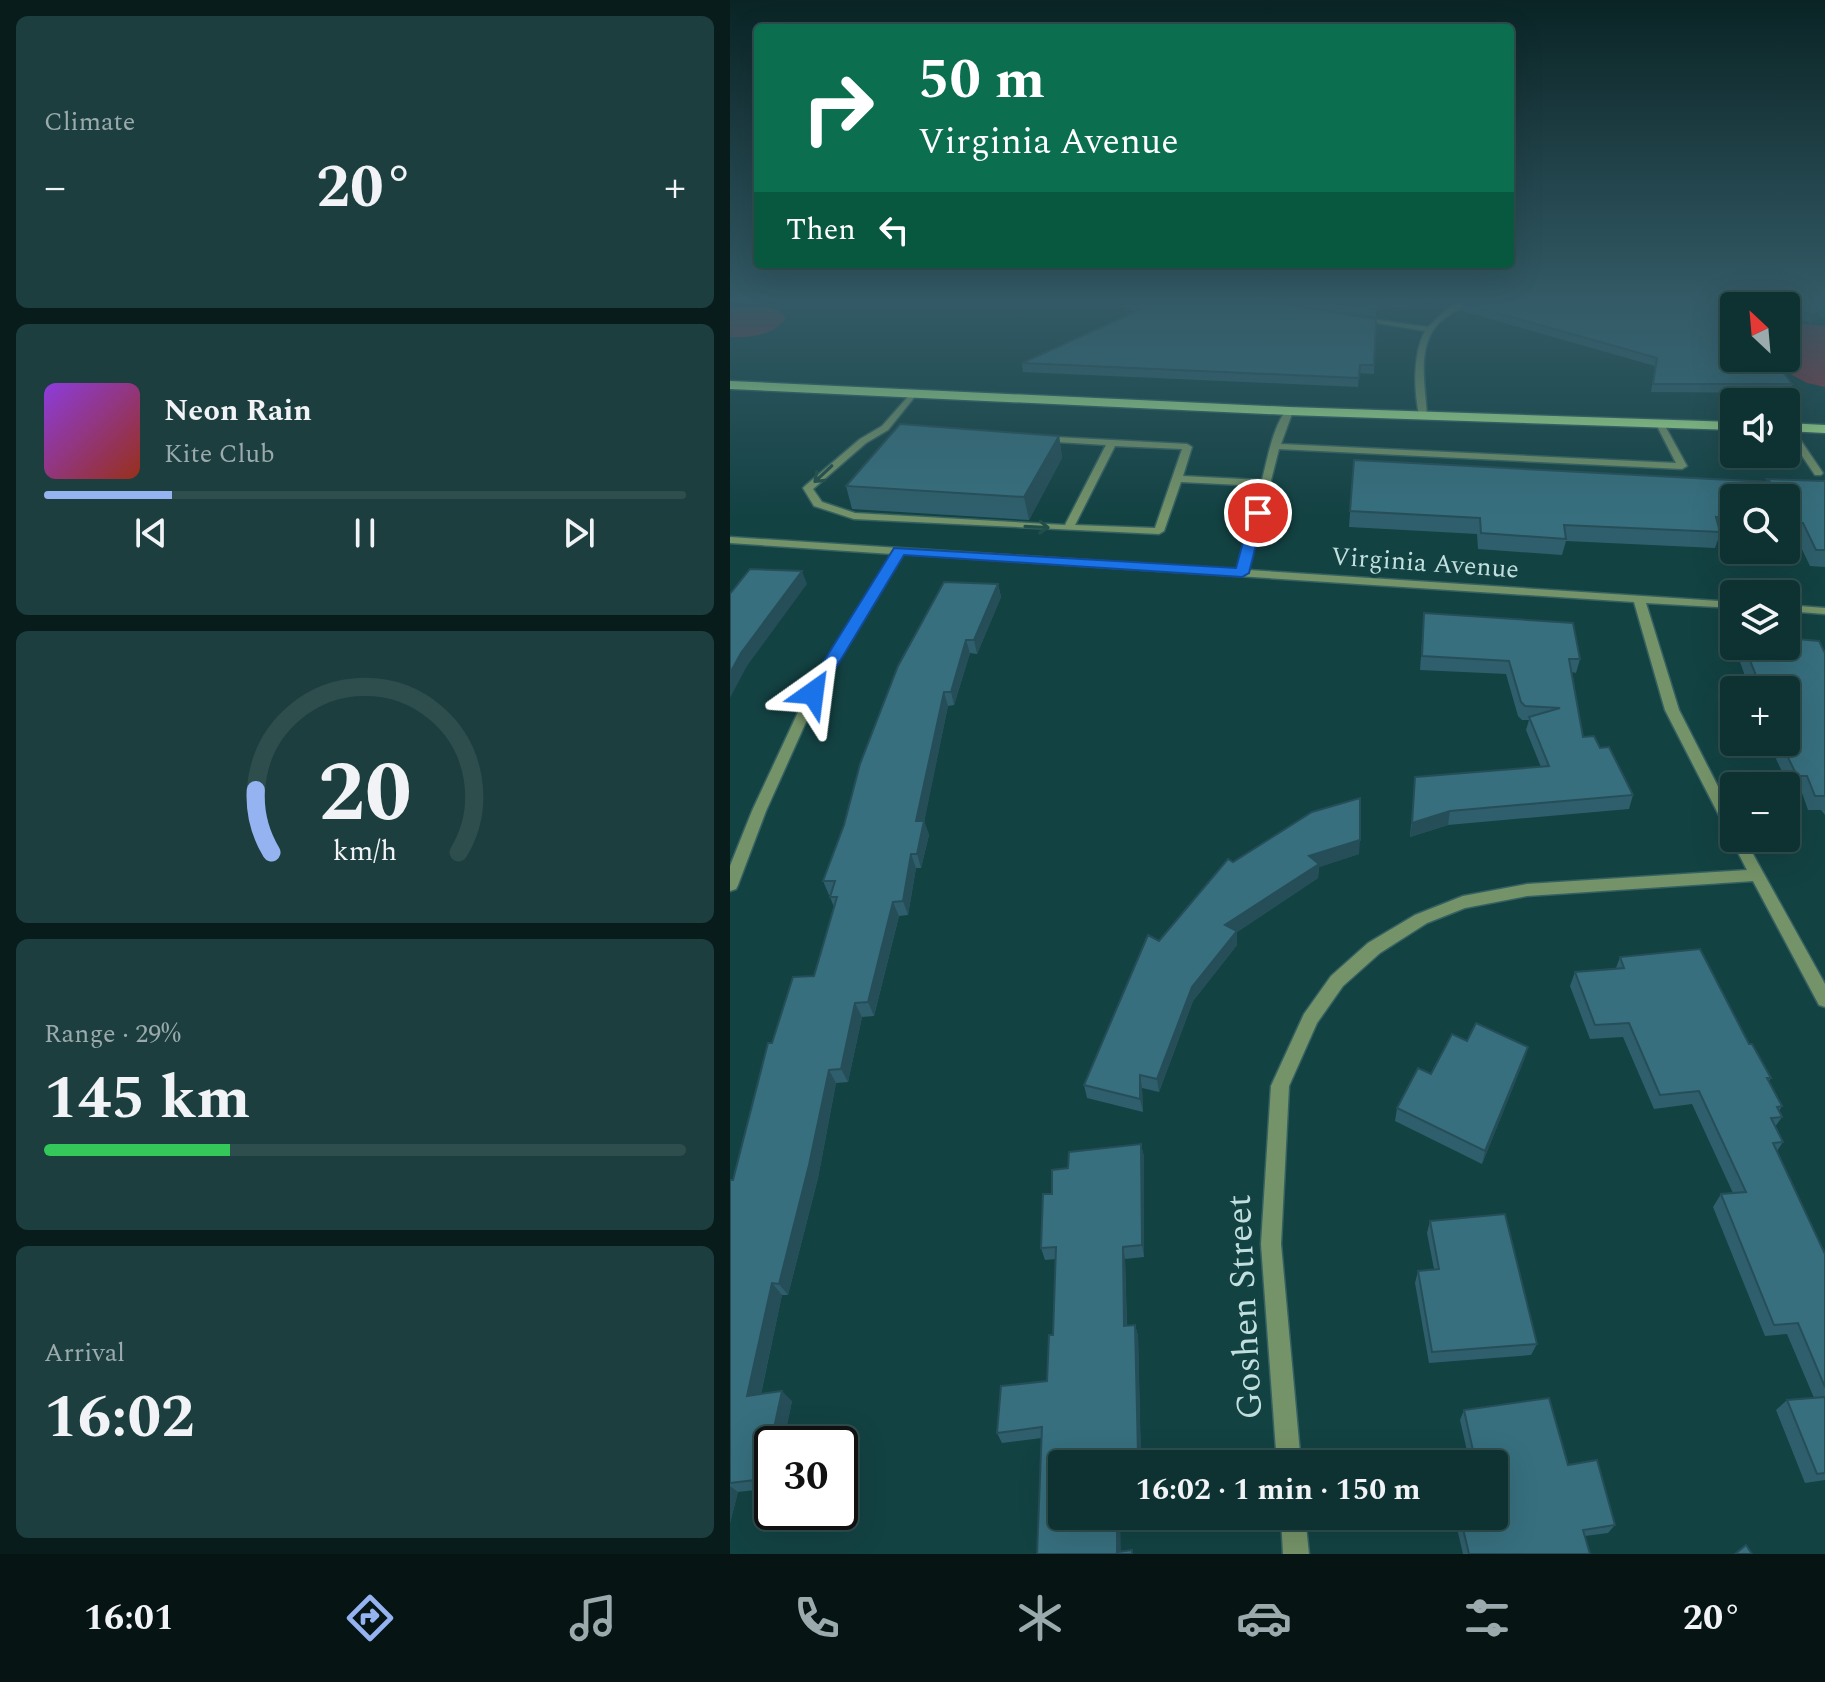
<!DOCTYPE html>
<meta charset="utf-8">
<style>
body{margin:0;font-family:Spectral,serif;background:#1c3e3e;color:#f1f3f6;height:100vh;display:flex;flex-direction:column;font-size:30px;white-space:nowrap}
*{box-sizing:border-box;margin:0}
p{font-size:26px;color:#9baaac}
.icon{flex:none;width:44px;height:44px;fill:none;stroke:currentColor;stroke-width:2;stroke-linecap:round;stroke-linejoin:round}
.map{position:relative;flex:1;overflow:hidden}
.details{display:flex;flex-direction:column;gap:16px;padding:16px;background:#081c1c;width:730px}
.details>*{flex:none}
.guide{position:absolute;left:24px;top:24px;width:760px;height:244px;border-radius:8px;box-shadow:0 8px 32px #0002,0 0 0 2px #2e4d4d;background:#0b6e4f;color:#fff;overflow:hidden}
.needle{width:52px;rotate:334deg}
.tools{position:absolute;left:990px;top:292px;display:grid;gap:16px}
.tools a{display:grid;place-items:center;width:80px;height:80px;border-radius:8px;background:#0e3232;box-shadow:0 8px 32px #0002,0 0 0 2px #2e4d4d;font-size:40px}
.speed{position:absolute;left:24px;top:1426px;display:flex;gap:16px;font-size:40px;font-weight:700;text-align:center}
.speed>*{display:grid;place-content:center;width:104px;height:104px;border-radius:50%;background:#0e3232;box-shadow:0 8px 32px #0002,0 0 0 2px #2e4d4d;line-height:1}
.speed .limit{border:4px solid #111;border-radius:12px;background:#fff;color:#111}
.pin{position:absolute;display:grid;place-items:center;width:68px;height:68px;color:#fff;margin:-34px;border:4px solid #fff;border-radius:50%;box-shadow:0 2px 8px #0007}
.me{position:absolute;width:88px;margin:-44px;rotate:31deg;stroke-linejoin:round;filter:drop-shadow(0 0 6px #0008)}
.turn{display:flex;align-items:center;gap:28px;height:168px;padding:0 32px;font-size:36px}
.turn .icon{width:104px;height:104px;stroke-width:2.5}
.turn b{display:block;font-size:56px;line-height:68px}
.then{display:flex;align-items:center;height:76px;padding:0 32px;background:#0003;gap:16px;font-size:30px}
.big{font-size:60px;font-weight:700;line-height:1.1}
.details .widget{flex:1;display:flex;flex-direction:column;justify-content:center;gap:12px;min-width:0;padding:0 28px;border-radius:12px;background:#1c3e3e}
.details .dial{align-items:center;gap:0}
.dial svg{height:208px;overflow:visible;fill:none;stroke:#2e4d4d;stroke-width:7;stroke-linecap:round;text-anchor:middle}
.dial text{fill:#f1f3f6;stroke:none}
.song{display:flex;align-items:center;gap:24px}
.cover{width:96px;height:96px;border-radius:12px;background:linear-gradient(135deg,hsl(270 70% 55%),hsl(10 70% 35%))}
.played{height:8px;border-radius:4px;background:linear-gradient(90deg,#95b2f1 20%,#2e4d4d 20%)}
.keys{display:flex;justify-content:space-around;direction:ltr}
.heat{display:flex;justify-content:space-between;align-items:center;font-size:44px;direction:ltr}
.charge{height:12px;border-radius:6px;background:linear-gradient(90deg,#34c759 29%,#2e4d4d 0)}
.trip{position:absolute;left:318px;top:1450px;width:460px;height:80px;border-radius:8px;background:#0e3232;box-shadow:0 8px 32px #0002,0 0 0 2px #2e4d4d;font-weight:700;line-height:80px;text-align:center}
.tab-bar{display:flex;height:128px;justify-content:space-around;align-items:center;background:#061414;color:#9baaac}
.tab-bar .icon{width:56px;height:56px}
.tab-bar .active{color:#95b2f1}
.tab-bar b{font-size:36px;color:#f1f3f6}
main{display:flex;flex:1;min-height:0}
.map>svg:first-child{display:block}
</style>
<main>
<section class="details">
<div class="widget"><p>Climate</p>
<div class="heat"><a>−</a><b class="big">20°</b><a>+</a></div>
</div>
<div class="widget">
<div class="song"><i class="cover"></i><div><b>Neon Rain</b><p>Kite Club</p></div></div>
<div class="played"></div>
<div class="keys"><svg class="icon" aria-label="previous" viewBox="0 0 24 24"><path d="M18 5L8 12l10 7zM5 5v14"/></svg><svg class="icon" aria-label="pause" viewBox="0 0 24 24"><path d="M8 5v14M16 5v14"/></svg><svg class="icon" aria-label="next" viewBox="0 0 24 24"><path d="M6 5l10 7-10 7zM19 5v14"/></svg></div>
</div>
<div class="widget dial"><svg viewBox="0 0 100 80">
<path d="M14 69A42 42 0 1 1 86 69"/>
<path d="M14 69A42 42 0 0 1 8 45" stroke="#95b2f1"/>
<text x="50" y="56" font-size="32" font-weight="700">20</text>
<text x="50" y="72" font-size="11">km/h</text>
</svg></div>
<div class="widget"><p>Range · 29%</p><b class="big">145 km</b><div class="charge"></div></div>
<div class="widget"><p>Arrival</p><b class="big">16:02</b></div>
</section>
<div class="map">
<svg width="1095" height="1554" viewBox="0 0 1095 1554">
<rect width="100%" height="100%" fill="#134243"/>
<!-- green -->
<g fill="#92333f">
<path d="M22 305C34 306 49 307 56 318 43 336 20 338 0 337V307Z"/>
<path d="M1056 322 1095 326V387L1077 383 1051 369 1010 358H1056Z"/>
</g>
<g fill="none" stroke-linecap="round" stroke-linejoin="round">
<!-- minor casing -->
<g stroke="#366162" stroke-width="3">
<g id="minor">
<path d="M734 300H743C731 309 717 314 707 325 686 349 696 388 697 417L690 419C684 393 682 355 695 331L623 319 627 317 698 327 716 310Z"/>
<path d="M183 391 187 394 158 430 136 443 83 489 92 502 125 513 335 525 376 445 310 441 305 438 307 436 457 444 462 447 453 476 532 480C537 461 544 420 559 408L563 411 551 444 946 463 926 424 930 421 934 424 957 466 952 469 549 449 518 570 1004 602V608L916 603 949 710 1004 818V838H1014L1095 984V1007L1089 1005 1023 881 797 896 735 908 697 923 650 953 613 986 587 1023 559 1086 551 1244 571 1464H547L531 1244 541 1086 574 1014 601 976 638 943 685 915 733 896 797 884 1017 870 935 710 904 602 172 554 89 693 36 811 8 885 6 889 0 891V866L22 811 77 693 162 554 0 543V537L507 570 530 486 451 482 434 531 429 534 124 519 84 506 73 488 75 486 130 439 152 426ZM385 446 452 449 425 528 345 525Z"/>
<path d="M1056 426H1061L1093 473 1091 475H1085L1056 432Z"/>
<path d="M1056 605 1095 608V614L1056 611Z"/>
<path d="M551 1516H575L579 1554H553Z"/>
</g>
</g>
<!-- major casing -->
<g stroke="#366162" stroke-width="3">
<g id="major">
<path d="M0 381 559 407 1004 422V430L559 415 0 389Z"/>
<path d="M1056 423 1095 425V433L1056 431Z"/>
</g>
</g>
<!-- minor -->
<use href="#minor" fill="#759368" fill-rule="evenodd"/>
<!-- major -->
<use href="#major" fill="#aceb90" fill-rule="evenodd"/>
</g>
<!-- wall -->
<g fill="#2f5f6c">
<path d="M382 300H522L646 319 644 374 629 373 628 387 293 372 292 363 405 312Z"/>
<path d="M530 300H686L672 308 647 302 646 317Z"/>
<path d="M693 300H734L716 306Z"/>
<path d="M738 300H1095V318L1090 317 1081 323 1056 317V306H1011L1002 304 1062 384 1060 393 921 392 925 366 732 311V303Z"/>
<path d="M329 436 332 458 299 520 122 509 116 486Z"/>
<path d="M624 460 1036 482 1037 479 1095 481V567L1080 566 1067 539H1063L1056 529V498H1004V535L990 534 985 548 836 541 832 555 748 549 747 534 619 527Z"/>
<path d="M268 584 271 597 247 654 240 653 224 705 218 706 194 821 199 835 191 868H186L178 915 169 916 144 1016 132 1017 118 1082 106 1083 88 1178 58 1295H52L31 1394 62 1401 53 1444H42V1488L8 1492 0 1523V1180H3L42 1043 84 976 104 907 100 897V895H99L93 881Z"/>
<path d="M694 613 850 659 846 673 842 672 853 737 870 748 903 795 899 809 718 825 680 837 685 777 811 767 796 730 799 720H792L788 716 776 674 690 670Z"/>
<path d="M1005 646H1056L1095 653V815L1091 810H1078L1071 790H1061L1046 759 1050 751 1046 742H1056V690H1020L1005 648Z"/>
<path d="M629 854 589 867 588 878 507 932V945L463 1001 429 1092 412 1088 413 1112 357 1098 354 1085 429 941 503 862Z"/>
<path d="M890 957 1019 1044 1041 1078 1039 1081 1052 1106 1049 1111 1052 1117 1045 1127 1053 1142 1047 1151 1095 1254V1480L1075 1483 1046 1410 1057 1400 1084 1398 1057 1334 1035 1336 983 1207 991 1194 1003 1193 962 1104 924 1109 893 1037 860 1039 840 986 845 972 886 968Z"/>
<path d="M737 1041 798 1047 794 1060 752 1164 665 1121 667 1108Z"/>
<path d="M411 1144 414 1157V1257L395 1259 397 1326 405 1325 408 1336 411 1464H332L307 1554 312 1438 272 1443 267 1433 317 1381 323 1335 326 1259 315 1260 311 1248 322 1194Z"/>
<path d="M700 1221 807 1344 801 1355 699 1363 685 1283 688 1271 704 1269 697 1233Z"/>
<path d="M734 1410 838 1465 885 1525 878 1533 855 1536 860 1554H733L726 1524 730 1516H764V1464H740L730 1420Z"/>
</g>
<!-- shaded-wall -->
<g fill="#264e58">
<path d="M673 300H686L672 308Z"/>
<path d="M717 300H734L716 306Z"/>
<path d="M1093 309 1090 317 1081 323 1083 315Z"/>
<path d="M329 436 332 458 299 520 294 497Z"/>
<path d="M72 571 77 584 17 666 0 698V673L11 653Z"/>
<path d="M268 584 271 597 247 654 244 640Z"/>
<path d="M236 640 240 653 224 705 221 692Z"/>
<path d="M214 692 218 706 193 828 194 821 199 835 191 868 187 854 186 821Z"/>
<path d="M720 811 718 825 680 837 682 823Z"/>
<path d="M630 840 629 854 589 867 588 878 507 932V945L463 1001 429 1092 427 1079 462 987 495 925 579 856Z"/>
<path d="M181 854 186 868 178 915 173 901Z"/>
<path d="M163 902 169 916 144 1016 138 1002Z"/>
<path d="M125 1003 132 1017 118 1082 111 1069Z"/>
<path d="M798 1047 794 1060 752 1164 755 1151Z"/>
<path d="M99 1070 106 1083 88 1178 58 1295 49 1284Z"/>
<path d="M410 1075 412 1088 413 1112 410 1099Z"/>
<path d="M411 1144 414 1157V1257L412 1245Z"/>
<path d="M393 1247 395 1259 397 1337 394 1326Z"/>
<path d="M42 1283 52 1295 28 1406 17 1396Z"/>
<path d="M405 1325 408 1336 411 1464 408 1455Z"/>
<path d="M52 1391 62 1401 53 1444H42V1486L33 1479Z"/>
<path d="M0 1486 8 1492 0 1523Z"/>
<path d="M387 1516H390L391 1554 387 1552Z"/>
</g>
<!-- building -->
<g fill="#376f7e" stroke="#264e58" stroke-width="2">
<path d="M396 300H522L646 319 644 365H630L629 378 292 363 412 309Z"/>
<path d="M585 300H647V309Z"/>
<path d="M738 300H862L871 302 870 300H999L1004 307V358H1043L1062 384H923L927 358 732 303Z"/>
<path d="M1020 300H1095V309H1093L1083 315 1056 308V306H1046Z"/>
<path d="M170 424 329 436 294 497 116 486Z"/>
<path d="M624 460 1040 482 1037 479 1095 481V550H1086L1073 523H1069L1056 505V498H1004V519L986 517 990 532 834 525 836 539 751 533 750 518 620 511Z"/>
<path d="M20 569 72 571 11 653 0 673V594Z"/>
<path d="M214 582 268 584 244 640H236L221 692H214L186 821H194L187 854H181L173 901 163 902 138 1002 125 1003 111 1069 99 1070 79 1165 49 1284 42 1283 17 1396 52 1391 33 1479 0 1483V1180H3L38 1043H42L63 977 84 976 107 897H100L105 881H93L114 825 130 764 168 666Z"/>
<path d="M694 613 843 623 850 659H839L853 737 864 736 870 748 879 747 903 795 720 811 682 823 685 777 819 766 799 717 830 708 795 706 791 702 779 661 692 656Z"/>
<path d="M1056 638 1089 641 1095 653V796H1085L1077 776H1067L1052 745H1060L1056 736V690H1032L1014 646H1056Z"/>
<path d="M630 798V840L579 856 589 864 495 925 507 931 462 987 427 1079 410 1075V1099L354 1085 418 935 429 941 498 859 503 862 582 812Z"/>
<path d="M970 949 1019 1044H1022L1041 1078H1037L1052 1106 1047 1107 1052 1117 1041 1118 1053 1142 1043 1143 1095 1254V1387L1068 1323 1044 1325 991 1194 1016 1192 969 1091 930 1095 899 1023 865 1025 845 972 894 968 890 957Z"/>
<path d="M746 1023 798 1047 755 1151 667 1108 688 1068 701 1074 722 1034 737 1041Z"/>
<path d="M411 1144 412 1245 393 1247 394 1326 405 1325 408 1455 387 1458V1464H332V1516H387V1552L402 1550V1554H307L312 1427 267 1433 271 1386 317 1381 319 1335H323L326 1247 311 1248 313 1194H322V1170L338 1168 339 1152Z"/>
<path d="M775 1214 807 1344 702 1352 688 1271 709 1269 700 1221Z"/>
<path d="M1095 1397V1473L1087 1474 1057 1400Z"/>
<path d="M819 1398 838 1465 867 1460 885 1525 853 1530 860 1554H739L730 1516H764V1464H746L734 1410Z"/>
<path d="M1016 1545 1022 1554H1005Z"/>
</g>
<!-- one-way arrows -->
<defs><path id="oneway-shaft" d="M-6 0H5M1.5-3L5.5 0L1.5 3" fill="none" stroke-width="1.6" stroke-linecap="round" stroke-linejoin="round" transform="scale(2)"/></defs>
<g stroke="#224e49">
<use href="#oneway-shaft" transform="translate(93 474) rotate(137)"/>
<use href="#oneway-shaft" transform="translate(307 527) rotate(3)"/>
</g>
<!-- sky -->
<linearGradient id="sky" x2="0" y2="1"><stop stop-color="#0a2425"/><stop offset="0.58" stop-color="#335a66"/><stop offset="1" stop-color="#335a66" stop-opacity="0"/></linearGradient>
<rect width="1095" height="517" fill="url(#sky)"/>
<!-- route -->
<path fill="#1a73e8" stroke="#114b97" stroke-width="2" d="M528 509 534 513 519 573 512 577 174 555 89 696H77L74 693 164 548 506 568 521 513Z"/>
<g text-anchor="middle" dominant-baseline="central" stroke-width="8" stroke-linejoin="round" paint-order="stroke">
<!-- far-street labels -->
<g font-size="26" fill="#c2dfdf" stroke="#134243">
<text transform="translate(695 563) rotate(4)">Virginia Avenue</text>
</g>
<!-- near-street labels -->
<g font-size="36" fill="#c2dfdf" stroke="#134243">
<text transform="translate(515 1307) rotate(-93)">Goshen Street</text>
</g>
</g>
</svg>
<div class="tools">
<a><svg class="needle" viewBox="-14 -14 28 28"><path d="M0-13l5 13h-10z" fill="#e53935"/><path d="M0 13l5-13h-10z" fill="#9baaac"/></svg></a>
<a><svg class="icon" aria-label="sound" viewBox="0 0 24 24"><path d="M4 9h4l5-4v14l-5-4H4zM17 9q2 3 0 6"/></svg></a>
<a><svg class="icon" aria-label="search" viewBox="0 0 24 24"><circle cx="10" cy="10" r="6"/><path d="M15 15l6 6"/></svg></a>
<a><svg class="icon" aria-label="layers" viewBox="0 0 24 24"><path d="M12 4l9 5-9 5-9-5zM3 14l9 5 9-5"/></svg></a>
<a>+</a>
<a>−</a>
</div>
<div class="speed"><div class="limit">30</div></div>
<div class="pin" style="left:528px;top:513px;background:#d93025"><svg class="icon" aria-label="arrive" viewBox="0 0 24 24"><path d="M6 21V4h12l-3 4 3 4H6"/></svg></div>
<svg class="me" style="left:83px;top:693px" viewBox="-20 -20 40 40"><path d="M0-17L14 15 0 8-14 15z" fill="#1a73e8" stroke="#fff" stroke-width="4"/></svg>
<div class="trip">16:02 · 1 min · 150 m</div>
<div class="guide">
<div class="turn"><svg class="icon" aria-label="right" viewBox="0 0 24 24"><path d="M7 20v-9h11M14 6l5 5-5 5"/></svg><div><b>50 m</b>Virginia Avenue</div></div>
<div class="then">Then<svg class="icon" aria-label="left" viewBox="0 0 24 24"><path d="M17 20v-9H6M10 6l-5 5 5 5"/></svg></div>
</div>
</div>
</main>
<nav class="tab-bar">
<b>16:01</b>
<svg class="icon active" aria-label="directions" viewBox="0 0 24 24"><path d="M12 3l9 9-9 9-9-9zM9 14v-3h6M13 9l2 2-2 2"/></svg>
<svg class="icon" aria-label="music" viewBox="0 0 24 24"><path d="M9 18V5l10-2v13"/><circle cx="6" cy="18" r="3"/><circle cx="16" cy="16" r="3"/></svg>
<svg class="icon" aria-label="phone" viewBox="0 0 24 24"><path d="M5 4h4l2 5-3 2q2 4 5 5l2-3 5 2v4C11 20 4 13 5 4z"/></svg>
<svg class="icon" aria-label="climate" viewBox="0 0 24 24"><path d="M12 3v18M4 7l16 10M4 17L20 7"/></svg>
<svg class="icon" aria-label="car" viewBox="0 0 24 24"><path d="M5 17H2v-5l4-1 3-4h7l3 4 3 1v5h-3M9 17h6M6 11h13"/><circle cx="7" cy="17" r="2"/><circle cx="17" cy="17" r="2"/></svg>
<svg class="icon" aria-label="filters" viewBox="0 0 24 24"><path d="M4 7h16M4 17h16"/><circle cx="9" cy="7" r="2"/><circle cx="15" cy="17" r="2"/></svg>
<b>20°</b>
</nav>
